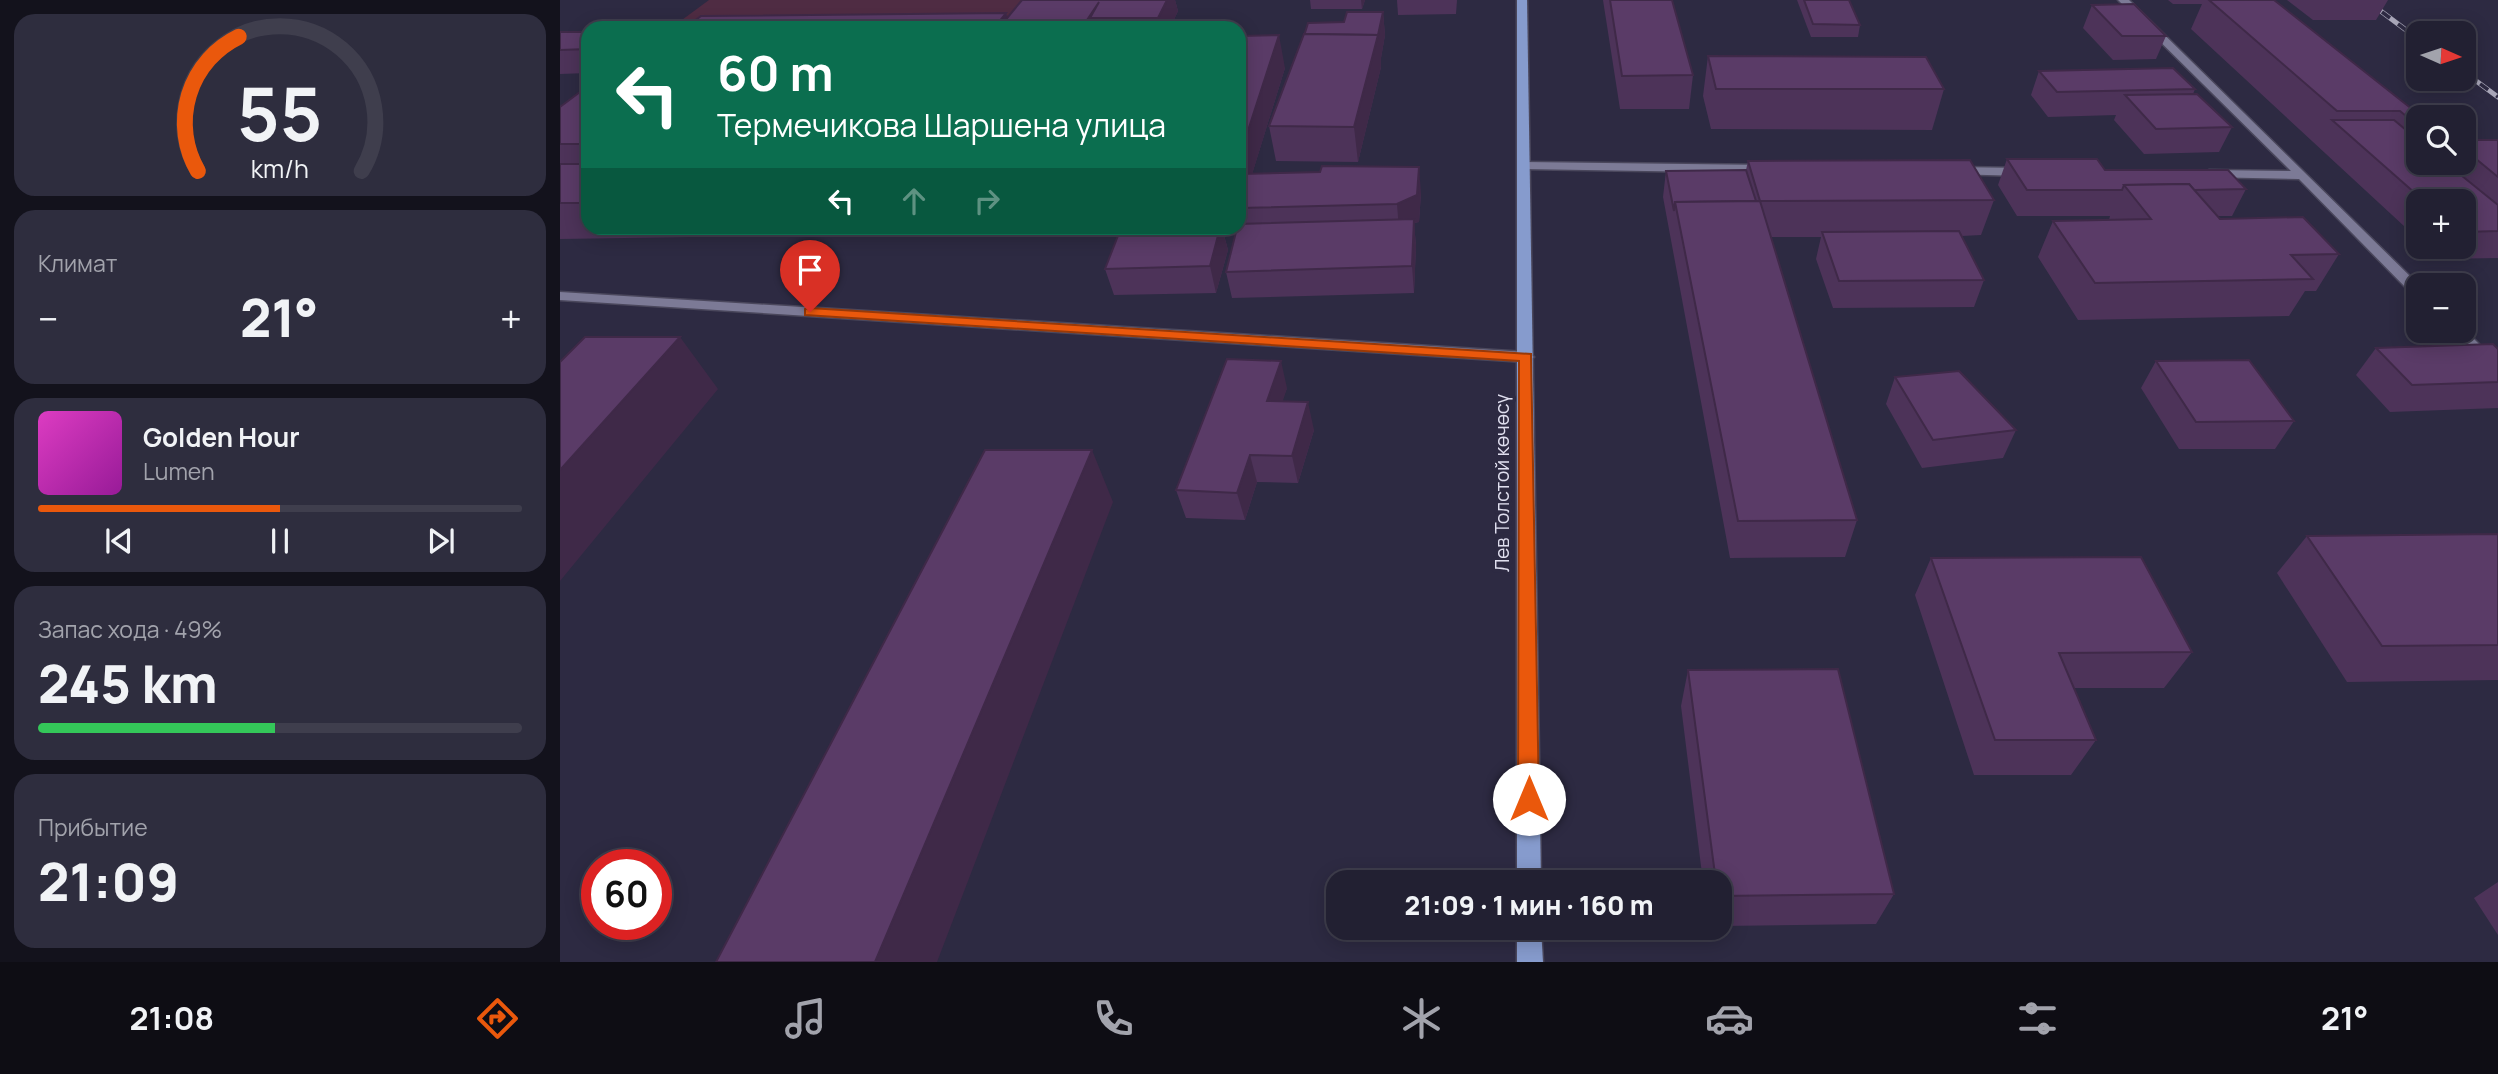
<!DOCTYPE html>
<html lang="ru">
<meta charset="utf-8">
<style>
body{margin:0;font-family:Manrope,sans-serif;background:#2e2d3e;color:#f1f3f6;height:100vh;display:flex;flex-direction:column;font-size:26px;white-space:nowrap}
*{box-sizing:border-box;margin:0}
p{font-size:23px;color:#a2a3ac}
.icon{flex:none;width:38px;height:38px;fill:none;stroke:currentColor;stroke-width:2;stroke-linecap:round;stroke-linejoin:round}
.map{position:relative;flex:1;overflow:hidden}
.panel{display:flex;flex-direction:column;gap:14px;padding:14px;background:#13121c;width:560px}
.panel>*{flex:none}
.top-card{position:absolute;left:21px;top:21px;width:665px;height:214px;border-radius:21px;box-shadow:0 4px 18px #0003,0 0 0 2px #3f3e4d;background:#0b6e4f;color:#fff;overflow:hidden}
.needle{width:46px;rotate:93deg}
.fabs{position:absolute;left:1846px;top:21px;display:grid;gap:14px}
.fabs a{display:grid;place-items:center;width:70px;height:70px;border-radius:14px;background:#222032;box-shadow:0 4px 18px #0003,0 0 0 2px #3f3e4d;font-size:35px}
.speed{position:absolute;left:21px;top:849px;display:flex;gap:14px;font-size:35px;font-weight:700;text-align:center}
.speed>*{display:grid;place-content:center;width:91px;height:91px;border-radius:50%;background:#222032;box-shadow:0 4px 18px #0003,0 0 0 2px #3f3e4d;line-height:1}
.speed .limit{border:10px solid #d22;background:#fff;color:#111}
.pin{position:absolute;display:grid;place-items:center;width:60px;height:60px;color:#fff;margin:-72px -30px;border-radius:50% 50% 50% 0;rotate:-45deg;box-shadow:0 0 7px #0007}
.pin .icon{rotate:45deg}
.me{position:absolute;width:77px;margin:-38px;rotate:0deg;stroke-linejoin:round;filter:drop-shadow(0 0 5px #0008)}
.turn{display:flex;align-items:center;gap:24px;height:147px;padding:0 21px;font-size:32px}
.turn .icon{width:91px;height:91px;stroke-width:2.5}
.turn b{display:block;font-size:49px;line-height:60px}
.lanes{display:flex;align-items:center;height:66px;padding:0 21px;background:#0003;justify-content:center;gap:35px;direction:ltr}
.lanes .off{opacity:.35}
.big{font-size:52px;font-weight:800;line-height:1.1}
.panel .widget{flex:1;display:flex;flex-direction:column;justify-content:center;gap:10px;min-width:0;padding:0 24px;border-radius:21px;background:#2e2d3e}
.panel .dial{align-items:center;gap:0}
.dial svg{height:182px;overflow:visible;fill:none;stroke:#3f3e4d;stroke-width:7;stroke-linecap:round;text-anchor:middle}
.dial text{fill:#f1f3f6;stroke:none}
.song{display:flex;align-items:center;gap:21px}
.cover{width:84px;height:84px;border-radius:10px;background:linear-gradient(135deg,hsl(310 70% 55%),hsl(300 70% 35%))}
.played{height:7px;border-radius:4px;background:linear-gradient(90deg,#ea580c 50%,#3f3e4d 50%)}
.keys{display:flex;justify-content:space-around;direction:ltr}
.heat{display:flex;justify-content:space-between;align-items:center;font-size:38px;direction:ltr}
.charge{height:10px;border-radius:5px;background:linear-gradient(90deg,#34c759 49%,#3f3e4d 0)}
.trip{position:absolute;left:766px;top:870px;width:406px;height:70px;border-radius:21px;background:#222032;box-shadow:0 4px 18px #0003,0 0 0 2px #3f3e4d;font-weight:800;line-height:70px;text-align:center}
.dock{display:flex;height:112px;justify-content:space-around;align-items:center;background:#0e0d14;color:#a2a3ac}
.dock .icon{width:49px;height:49px}
.dock .on{color:#ea580c}
.dock b{font-size:32px;color:#f1f3f6}
main{display:flex;flex:1;min-height:0}
.map>svg:first-child{display:block}
</style>
<main>
<section class="panel">
<div class="widget dial"><svg viewBox="0 0 100 80">
<path d="M14 69A42 42 0 1 1 86 69"/>
<path d="M14 69A42 42 0 0 1 32 10" stroke="#ea580c"/>
<text x="50" y="56" font-size="32" font-weight="700">55</text>
<text x="50" y="72" font-size="11">km/h</text>
</svg></div>
<div class="widget"><p>Климат</p>
<div class="heat"><a>−</a><b class="big">21°</b><a>+</a></div>
</div>
<div class="widget">
<div class="song"><i class="cover"></i><div><b>Golden Hour</b><p>Lumen</p></div></div>
<div class="played"></div>
<div class="keys"><svg class="icon" aria-label="previous" viewBox="0 0 24 24"><path d="M18 5L8 12l10 7zM5 5v14"/></svg><svg class="icon" aria-label="pause" viewBox="0 0 24 24"><path d="M8 5v14M16 5v14"/></svg><svg class="icon" aria-label="next" viewBox="0 0 24 24"><path d="M6 5l10 7-10 7zM19 5v14"/></svg></div>
</div>
<div class="widget"><p>Запас хода · 49%</p><b class="big">245 km</b><div class="charge"></div></div>
<div class="widget"><p>Прибытие</p><b class="big">21:09</b></div>
</section>
<div class="map">
<svg width="1938" height="962" viewBox="0 0 1938 962">
<rect width="100%" height="100%" fill="#2d2a42"/>
<!-- green -->
<path fill="#4f2c43" d="M149 0H478L455 28H111Z"/>
<g fill="none" stroke-linecap="round" stroke-linejoin="round">
<!-- minor casing -->
<g stroke="#4a475c" stroke-width="3">
<g id="minor">
<path d="M1558 0H1569L1859 285 1858 296 1853 295 1739 179 1645 177 1643 174 1649 170 1731 171Z"/>
<path d="M964 162 1208 165 1214 169 1208 173 960 169V163Z"/>
<path d="M1394 167 1464 168 1470 172 1464 176 1390 174V168Z"/>
<path d="M1904 329 1938 363V377L1932 376 1889 331Z"/>
</g>
</g>
<!-- tertiary casing -->
<g stroke="#4a475c" stroke-width="3">
<path id="tertiary" d="M0 292 966 352 974 357 966 362 0 300Z"/>
</g>
<!-- primary casing -->
<g stroke="#4a475c" stroke-width="3">
<g id="primary">
<path d="M957 0H967L981 882H957Z"/>
<path d="M957 928H981L983 962H957Z"/>
</g>
</g>
<!-- minor -->
<use href="#minor" fill="#7c7a96" fill-rule="evenodd"/>
<!-- tertiary -->
<use href="#tertiary" fill="#7c7a96" fill-rule="evenodd"/>
<!-- primary -->
<use href="#primary" fill="#869bcd" fill-rule="evenodd"/>
<!-- rail casing -->
<g stroke="#a8a6b8" stroke-width="5">
<g id="rail">
<path d="M1806 0 1858 39"/>
<path d="M1904 72 1938 97"/>
</g>
</g>
<!-- rail -->
<use href="#rail" stroke="#2d2a42" stroke-width="3.5" stroke-dasharray="10" stroke-linecap="butt"/>
</g>
<!-- wall -->
<g fill="#4d3359">
<path d="M462 0H615L618 11 610 28H103L446 13 448 18Z"/>
<path d="M750 0H805L802 9H751Z"/>
<path d="M837 0H897L896 14 838 15Z"/>
<path d="M1043 0H1112L1133 75 1129 109H1060Z"/>
<path d="M1237 0H1289L1300 25 1298 37H1251Z"/>
<path d="M1608 0H1714L1858 117V163H1904V140H1938V258L1880 259 1867 247H1904V201H1858V239L1631 29 1642 4H1613Z"/>
<path d="M1727 0H1828L1816 20H1753Z"/>
<path d="M1532 5 1606 36 1596 59 1553 60 1523 28Z"/>
<path d="M823 12 825 35 821 58V67L798 162 716 161 709 126 784 22Z"/>
<path d="M0 32H28V73L0 74Z"/>
<path d="M679 36 725 68 692 174 861 193 859 222 854 223 856 246 854 293 672 298 666 272 675 235H664L668 250 656 293 554 295 545 269 561 228H679Z"/>
<path d="M1148 56 1384 89 1372 130 1151 129 1143 96Z"/>
<path d="M1479 71 1635 89 1633 94 1672 127 1659 152 1584 154 1554 120 1556 115 1488 117 1471 95Z"/>
<path d="M28 86V228H203L196 236 0 239V107Z"/>
<path d="M1447 159 1545 170 1686 189 1672 216H1657L1660 219 1779 254 1756 291H1745L1729 316 1518 320 1478 257 1493 221 1549 220 1550 216H1457L1438 185Z"/>
<path d="M1188 161 1434 200 1421 235 1402 236 1424 280 1414 307 1273 308 1256 259 1261 237H1211L1297 520 1285 557 1170 558 1103 197 1106 171 1186 170Z"/>
<path d="M224 228H555L553 233 229 237Z"/>
<path d="M1816 348 1938 349V408L1830 412 1796 375Z"/>
<path d="M1596 361 1734 421 1715 449H1619L1581 388Z"/>
<path d="M1335 377 1456 430 1443 458 1362 468 1326 404Z"/>
<path d="M727 388 722 401 754 430 738 483 697 482 685 520 626 518 616 490Z"/>
<path d="M1938 534V680L1787 682 1717 573 1747 536Z"/>
<path d="M1371 558 1632 652 1604 688H1514L1536 740 1511 775H1414L1355 595Z"/>
<path d="M1128 670 1334 894 1316 924 1160 926V882H1143L1121 706Z"/>
<path d="M1938 882V935L1914 898Z"/>
</g>
<!-- shaded-wall -->
<g fill="#3f2948">
<path d="M607 0H615L618 11 610 28H600L598 18Z"/>
<path d="M801 0H805L802 9Z"/>
<path d="M539 2 530 18 533 28H523V26Z"/>
<path d="M823 12 825 35 821 58V67L798 162 794 127Z"/>
<path d="M446 13 451 26H436Z"/>
<path d="M719 35 725 68 689 184 682 149Z"/>
<path d="M859 167 861 193 859 222 854 223 856 246 854 293 852 266 839 230 837 204Z"/>
<path d="M190 228H203L196 236Z"/>
<path d="M660 228H662L668 250 656 293 650 266Z"/>
<path d="M120 337 158 389 0 581V470Z"/>
<path d="M721 361 727 388 714 428 707 401Z"/>
<path d="M748 402 754 430 738 483 732 456Z"/>
<path d="M532 450 553 502 377 962H315Z"/>
<path d="M690 455 697 482 685 520 677 493Z"/>
</g>
<!-- building -->
<g fill="#5a3b67" stroke="#3f2948" stroke-width="2">
<path d="M462 0H607L598 18H530L539 2 523 26H491L490 23H443Z"/>
<path d="M1050 0H1112L1133 75 1062 76Z"/>
<path d="M1244 0H1289L1300 25 1253 24Z"/>
<path d="M1649 0H1714L1862 117H1858V126L1840 111H1777Z"/>
<path d="M1574 4 1606 36H1562L1532 5Z"/>
<path d="M787 12H823L818 35 744 34V36L748 23 784 22Z"/>
<path d="M446 13 438 23 128 26 141 16Z"/>
<path d="M490 23 486 28H103L105 26Z"/>
<path d="M0 32H28V49L0 50Z"/>
<path d="M744 34 818 35 794 127 709 126Z"/>
<path d="M719 35 682 149H679V36Z"/>
<path d="M1148 56 1366 57 1384 89H1156Z"/>
<path d="M1613 68 1635 89 1497 92 1479 71Z"/>
<path d="M28 86V144H0V107Z"/>
<path d="M1637 94 1672 127 1596 129 1565 95Z"/>
<path d="M1772 120H1834L1858 140V163H1886L1938 205V231L1904 232V201H1864Z"/>
<path d="M1904 140H1938V177L1904 149Z"/>
<path d="M1904 151 1913 158H1904Z"/>
<path d="M1447 159H1537L1545 170H1668L1686 189 1634 190 1629 184 1564 185 1562 190H1467Z"/>
<path d="M1410 160 1434 200 1200 201 1188 161Z"/>
<rect x="0" y="164" width="28" height="39"/>
<path d="M762 166 859 167 857 195 837 204 679 208V174L760 172Z"/>
<path d="M1186 170 1196 201 1115 202 1114 211 1106 171Z"/>
<path d="M1629 184 1660 219 1743 217 1779 254 1731 255 1753 279 1535 283 1493 221 1591 219 1564 185Z"/>
<path d="M1200 201 1297 520 1178 521 1115 202Z"/>
<path d="M854 219 852 266 666 272 677 228H679V224Z"/>
<path d="M561 228H660L650 266 545 269Z"/>
<path d="M1399 231 1424 280 1279 281 1262 232Z"/>
<path d="M25 337H120L0 470V362Z"/>
<path d="M1933 344 1938 349V382L1852 385 1816 348Z"/>
<path d="M667 359 721 361 707 401 748 402 732 456 690 455 677 493 616 490Z"/>
<path d="M1689 360 1734 421 1636 422 1596 361Z"/>
<path d="M1399 371 1456 430 1373 440 1335 377Z"/>
<path d="M425 450H532L315 962H156Z"/>
<path d="M1938 534V645L1822 646 1747 536Z"/>
<path d="M1581 557 1632 652 1499 653 1536 740H1435L1371 558Z"/>
<path d="M1278 669 1334 894 1160 896V882H1156L1128 670Z"/>
</g>
<!-- route -->
<path fill="#ea580c" stroke="#983908" stroke-width="2" d="M250 308 971 354 979 799 976 806 969 808 961 806 958 799 959 361 245 315V309Z"/>
<g text-anchor="middle" dominant-baseline="central" stroke-width="7" stroke-linejoin="round" paint-order="stroke">
<!-- street labels -->
<g font-size="19" fill="#e0dfef" stroke="#2d2a42">
<text transform="translate(942 483) rotate(-90)">Лев Толстой көчөсү</text>
</g>
</g>
</svg>
<div class="fabs">
<a><svg class="needle" viewBox="-14 -14 28 28"><path d="M0-13l5 13h-10z" fill="#e53935"/><path d="M0 13l5-13h-10z" fill="#a2a3ac"/></svg></a>
<a><svg class="icon" aria-label="search" viewBox="0 0 24 24"><circle cx="10" cy="10" r="6"/><path d="M15 15l6 6"/></svg></a>
<a>+</a>
<a>−</a>
</div>
<div class="speed"><div class="limit">60</div></div>
<div class="pin" style="left:250px;top:312px;background:#d93025"><svg class="icon" aria-label="arrive" viewBox="0 0 24 24"><path d="M6 21V4h12l-3 4 3 4H6"/></svg></div>
<svg class="me" style="left:969px;top:799px" viewBox="-20 -20 40 40"><circle r="19" fill="#fff"/><path d="M0-13L10 11 0 6-10 11z" fill="#ea580c"/></svg>
<div class="trip">21:09 · 1 мин · 160 m</div>
<div class="top-card">
<div class="turn"><svg class="icon" aria-label="left" viewBox="0 0 24 24"><path d="M17 20v-9H6M10 6l-5 5 5 5"/></svg><div><b>60 m</b>Термечикова Шаршена улица</div></div>
<div class="lanes"><svg class="icon" aria-label="left" viewBox="0 0 24 24"><path d="M17 20v-9H6M10 6l-5 5 5 5"/></svg><svg class="icon off" aria-label="ahead" viewBox="0 0 24 24"><path d="M12 20V5M6 11l6-6 6 6"/></svg><svg class="icon off" aria-label="right" viewBox="0 0 24 24"><path d="M7 20v-9h11M14 6l5 5-5 5"/></svg></div>
</div>
</div>
</main>
<nav class="dock">
<b>21:08</b>
<svg class="icon on" aria-label="directions" viewBox="0 0 24 24"><path d="M12 3l9 9-9 9-9-9zM9 14v-3h6M13 9l2 2-2 2"/></svg>
<svg class="icon" aria-label="music" viewBox="0 0 24 24"><path d="M9 18V5l10-2v13"/><circle cx="6" cy="18" r="3"/><circle cx="16" cy="16" r="3"/></svg>
<svg class="icon" aria-label="phone" viewBox="0 0 24 24"><path d="M5 4h4l2 5-3 2q2 4 5 5l2-3 5 2v4C11 20 4 13 5 4z"/></svg>
<svg class="icon" aria-label="climate" viewBox="0 0 24 24"><path d="M12 3v18M4 7l16 10M4 17L20 7"/></svg>
<svg class="icon" aria-label="car" viewBox="0 0 24 24"><path d="M5 17H2v-5l4-1 3-4h7l3 4 3 1v5h-3M9 17h6M6 11h13"/><circle cx="7" cy="17" r="2"/><circle cx="17" cy="17" r="2"/></svg>
<svg class="icon" aria-label="filters" viewBox="0 0 24 24"><path d="M4 7h16M4 17h16"/><circle cx="9" cy="7" r="2"/><circle cx="15" cy="17" r="2"/></svg>
<b>21°</b>
</nav>
